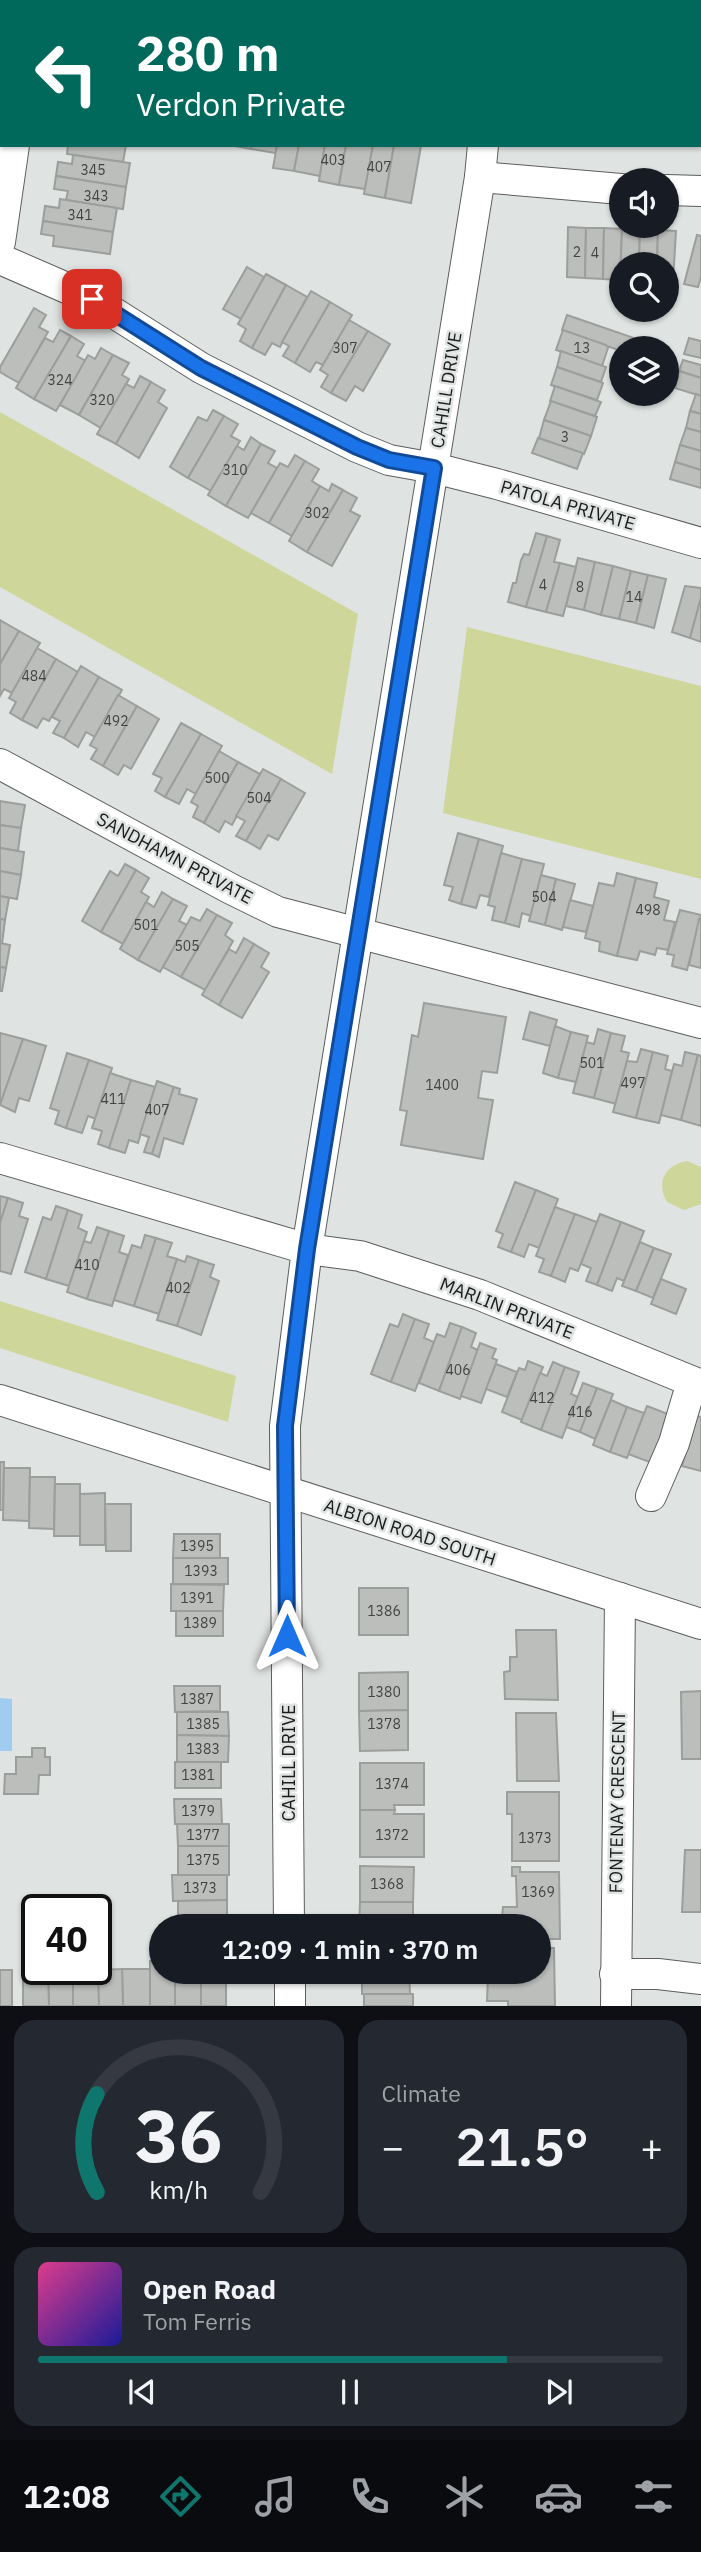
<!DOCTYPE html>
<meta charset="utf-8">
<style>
body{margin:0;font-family:"IBM Plex Sans",sans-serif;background:#242831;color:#f1f3f6;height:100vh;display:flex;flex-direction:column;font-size:26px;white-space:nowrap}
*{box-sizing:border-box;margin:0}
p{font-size:23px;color:#9ea1a6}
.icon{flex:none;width:38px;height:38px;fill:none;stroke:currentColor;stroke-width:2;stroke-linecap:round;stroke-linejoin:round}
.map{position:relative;height:2006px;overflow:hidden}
.side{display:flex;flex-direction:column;gap:14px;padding:14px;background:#0d0f14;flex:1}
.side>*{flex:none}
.hud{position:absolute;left:0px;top:0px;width:702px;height:147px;box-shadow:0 2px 5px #0004;background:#00695c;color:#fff;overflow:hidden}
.fabs{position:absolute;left:609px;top:168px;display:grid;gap:14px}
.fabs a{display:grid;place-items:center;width:70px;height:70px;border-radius:50%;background:#171b24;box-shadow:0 2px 5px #0004;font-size:35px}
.speed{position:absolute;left:21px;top:1894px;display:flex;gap:14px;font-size:35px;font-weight:700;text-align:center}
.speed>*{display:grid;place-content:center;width:91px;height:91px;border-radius:50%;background:#171b24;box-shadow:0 2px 5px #0004;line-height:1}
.speed .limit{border:4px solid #111;border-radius:10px;background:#fff;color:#111}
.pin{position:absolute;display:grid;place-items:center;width:60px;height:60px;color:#fff;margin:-30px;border-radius:14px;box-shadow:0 4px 10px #0006}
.me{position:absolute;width:77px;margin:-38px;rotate:0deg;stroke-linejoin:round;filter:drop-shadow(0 0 5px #0008)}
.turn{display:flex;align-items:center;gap:24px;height:147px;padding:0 21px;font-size:32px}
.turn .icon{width:91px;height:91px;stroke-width:2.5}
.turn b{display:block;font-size:49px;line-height:60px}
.big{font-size:52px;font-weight:600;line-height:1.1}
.side .card{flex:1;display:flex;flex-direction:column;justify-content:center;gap:10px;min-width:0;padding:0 24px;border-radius:21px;background:#242831}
.side .dial{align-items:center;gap:0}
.dial svg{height:182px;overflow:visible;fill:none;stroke:#363941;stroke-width:7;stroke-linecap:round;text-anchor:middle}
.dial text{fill:#f1f3f6;stroke:none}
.song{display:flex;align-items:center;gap:21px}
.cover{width:84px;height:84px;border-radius:10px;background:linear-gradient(135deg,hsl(330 70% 55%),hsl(240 70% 35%))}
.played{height:7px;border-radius:4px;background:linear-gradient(90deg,#0f766e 75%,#363941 75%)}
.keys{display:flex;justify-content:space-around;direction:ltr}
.heat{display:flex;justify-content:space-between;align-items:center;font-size:38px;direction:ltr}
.side .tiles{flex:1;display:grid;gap:14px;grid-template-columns:1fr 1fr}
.card:last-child{grid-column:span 2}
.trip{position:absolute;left:149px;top:1914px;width:402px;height:70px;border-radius:35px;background:#171b24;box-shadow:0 2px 5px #0004;font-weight:600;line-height:70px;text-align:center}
.dock{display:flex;height:112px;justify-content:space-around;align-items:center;background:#090b0e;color:#9ea1a6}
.dock .icon{width:49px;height:49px}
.dock .current{color:#0f766e}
.dock b{font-size:32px;color:#f1f3f6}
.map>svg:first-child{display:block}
</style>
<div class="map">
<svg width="701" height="2006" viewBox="0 0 701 2006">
<rect width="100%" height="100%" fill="#dfe3e2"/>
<!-- green -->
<g fill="#ced799">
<path d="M0 412 358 614 332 774 0 587Z"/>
<path d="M467 627 701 686V879L443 813Z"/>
<path d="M687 1161 701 1167V1204L684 1210 667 1202C656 1183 664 1165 687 1161Z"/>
<path d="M0 1301 236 1376 228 1422 0 1348Z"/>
</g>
<!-- water -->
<path fill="#a0ccf2" d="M0 1698 12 1699V1751H0Z"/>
<!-- building -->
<g fill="#bbbebb" stroke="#9c9e9c" stroke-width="2">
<path d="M335 0H364L334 2Z"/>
<path d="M388 0H418L387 2Z"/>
<path d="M68 145H126L123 162 67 154Z"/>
<path d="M230 145H252L251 149Z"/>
<path d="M252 145H277L276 153 251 149Z"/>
<path d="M277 145H299L294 171 273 168Z"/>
<path d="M299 145H325L320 176 294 171Z"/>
<path d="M325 145H346L339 185 319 181Z"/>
<path d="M346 145H373L365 189 339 185Z"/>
<path d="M373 145H394L385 198 364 194Z"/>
<path d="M394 145 421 146 411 203 385 198Z"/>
<path d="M73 155 130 163 126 187 56 176 58 162 72 164Z"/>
<path d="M56 176 126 187 123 209 66 200 68 191 54 189Z"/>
<path d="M60 199 117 208 113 232 43 221 45 206 59 208Z"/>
<path d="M43 221 113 232 110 254 53 246 54 236 41 234Z"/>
<path d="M568 227 586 228 585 278 567 277Z"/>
<path d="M586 228H604L603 279 585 278Z"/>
<path d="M604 228 622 229 620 280 603 279Z"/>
<path d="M622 229H640L639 264H621V280H620Z"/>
<path d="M640 229 658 230 657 264H639Z"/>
<path d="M658 230 676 231 673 282H667V264H657Z"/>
<path d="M697 235 701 236V277L698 287 684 284Z"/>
<path d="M247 267 264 277 241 319 223 309Z"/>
<path d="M266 274 286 285 252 348 240 341 246 329 238 324Z"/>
<path d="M286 285 307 297 280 347 272 343 265 355 252 348Z"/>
<path d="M311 291 330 302 295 363 283 356 289 346 282 342Z"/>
<path d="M330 302 352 315 323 365 316 362 310 372 295 363Z"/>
<path d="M34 308 46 315 39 327 48 332 19 383 0 372V367Z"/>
<path d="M567 315 637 339 634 348H621V351L562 330Z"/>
<path d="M349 320 368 331 331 393 321 387 328 375 320 370Z"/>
<path d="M60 330 71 336 34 399 16 388 45 338 53 342Z"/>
<path d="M563 330 606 345 608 348 602 366 556 350Z"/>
<path d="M368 331 390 344 363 391 355 386 346 401 331 393Z"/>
<path d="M71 336 84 344 77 356 86 361 56 411 34 399Z"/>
<path d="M689 338 701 341V358L684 354Z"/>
<path d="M101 348 113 355 79 415 60 405 88 355 95 359Z"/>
<path d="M561 351 606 367 601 382 557 367Z"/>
<path d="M113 355 129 363 122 375 129 379 101 428 79 415Z"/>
<path d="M683 360 701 365V378L679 371Z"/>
<path d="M557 367 603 383 597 400 551 385Z"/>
<path d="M679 371 701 378V396L675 388Z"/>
<path d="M140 376 151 382 116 444 97 434 126 384 134 388Z"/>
<path d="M151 382 165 390 158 402 167 408 139 458 116 444Z"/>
<path d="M555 386 601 402 595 416 550 401Z"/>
<path d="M696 394 701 396V414L690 411Z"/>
<path d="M551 401 597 417 591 436 544 420Z"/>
<path d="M213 410 224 416 188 478 170 467 198 417 207 421Z"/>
<path d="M690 411 701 414V432L686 428Z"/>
<path d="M224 416 238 424 231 436 240 441 211 491 188 478Z"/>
<path d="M544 420 591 436 584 454 539 438Z"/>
<path d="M686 428 701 432V451L680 445Z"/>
<path d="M251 437 261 444 226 506 208 495 237 446 244 450Z"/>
<path d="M538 438 583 453 577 469 532 453Z"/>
<path d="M261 444 275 451 268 463 277 468 248 518 226 506Z"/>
<path d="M680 445 701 451V470L675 462Z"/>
<path d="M295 455 305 461 269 523 251 513 280 463 288 467Z"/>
<path d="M305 461 319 469 312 481 320 486 292 536 269 523Z"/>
<path d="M675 462 701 470V488L670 479Z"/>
<path d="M332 484 343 490 307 552 289 541 320 486 329 491Z"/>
<path d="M343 490 357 498 350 511 360 516 332 566 307 552Z"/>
<path d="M536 533 547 536 526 607 508 602 513 583H516L521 560 524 554 529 555Z"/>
<path d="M547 536 560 540 554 562 560 563 546 612 526 607Z"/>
<path d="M578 558 595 562 584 610 566 606Z"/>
<path d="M595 562 613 566 601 615 584 610Z"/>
<path d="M560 563 576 567 563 616 546 612Z"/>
<path d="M613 566 631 571 619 619 601 615Z"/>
<path d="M631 571 648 575 636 623 619 619Z"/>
<path d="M648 575 666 579 654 628 636 623Z"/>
<path d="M685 586 701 588V598L690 638 672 632Z"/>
<path d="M701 598V642L690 638Z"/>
<path d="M0 620 19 631 0 664Z"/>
<path d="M19 631 40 643 12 693 4 689 0 696V664Z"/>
<path d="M37 648 56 659 22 720 10 713 16 702 9 698Z"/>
<path d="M56 659 78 672 49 721 43 718 37 728 22 720Z"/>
<path d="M81 666 99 677 64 738 53 733 60 721 52 717Z"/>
<path d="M99 677 122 690 95 737 86 732 78 747 64 738Z"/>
<path d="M118 695 137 706 103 766 91 759 97 749 90 745Z"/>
<path d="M137 706 159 719 131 769 124 765 118 775 103 766Z"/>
<path d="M181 723 201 734 165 797 155 791 162 778 153 774Z"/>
<path d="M201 734 222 746 196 794 187 789 179 804 165 797Z"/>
<path d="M219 751 238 762 204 823 193 817 198 806 191 802Z"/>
<path d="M238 762 260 774 232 825 225 821 219 832 204 823Z"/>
<path d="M263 769 281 779 246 841 236 836 245 821 236 816Z"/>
<path d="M281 779 305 793 278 840 268 835 260 849 246 841Z"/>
<path d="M0 801 25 805 21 828 0 825Z"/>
<path d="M0 825 21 828 18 851 0 848Z"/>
<path d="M458 833 479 839 461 904 449 900 453 887 444 885Z"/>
<path d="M479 839 503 846 489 897 480 895 476 908 461 904Z"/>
<path d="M0 848 24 852 21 875 0 871Z"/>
<path d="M501 853 522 859 505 923 492 920 495 907 488 905Z"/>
<path d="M522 859 544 864 531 916 522 913 519 927 505 923Z"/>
<path d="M125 864 136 870 101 932 82 921 110 871 118 876Z"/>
<path d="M136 870 149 878 141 892 149 897 123 944 101 932Z"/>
<path d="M0 871 21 875 17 899 0 896Z"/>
<path d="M617 873 636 878 617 956 599 951 600 942 585 938 599 883 614 886Z"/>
<path d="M541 875 556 879 545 925 529 921Z"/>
<path d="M636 878 657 883 654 897 669 901 664 920 675 922 668 950 657 948 655 955 640 951 637 960 617 956Z"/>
<path d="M556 879 575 884 562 930 545 925Z"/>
<path d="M162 892 173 899 138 960 120 949 146 902 154 907Z"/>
<path d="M0 896 9 898 5 920 0 919Z"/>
<path d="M173 899 187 906 179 921 187 925 160 972 138 960Z"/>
<path d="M570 900 593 906 586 932 563 927Z"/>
<path d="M207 909 217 915 181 977 163 967 191 917 200 921Z"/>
<path d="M680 910 701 915 687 970 672 966 674 955 667 954Z"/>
<path d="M217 915 232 923 225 935 233 941 205 990 181 977Z"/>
<path d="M0 919 5 920 2 944 0 943Z"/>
<path d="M699 919 701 920V968L689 965Z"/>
<path d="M244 938 254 944 219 1005 202 995 229 949 236 953Z"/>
<path d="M0 943 10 945 6 968 0 967Z"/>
<path d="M254 944 269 953 261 967 269 972 242 1018 219 1005Z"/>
<path d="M0 967 6 968 2 991H0Z"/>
<path d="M424 1003 506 1017 497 1073 482 1071 478 1098 493 1100 483 1159 401 1145 407 1111 400 1110 412 1035 418 1037Z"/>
<path d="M530 1012 557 1020 550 1046 523 1039Z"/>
<path d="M555 1026 571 1032 558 1078 543 1073Z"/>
<path d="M598 1029 611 1033 594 1098 573 1093 586 1042 594 1044Z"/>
<path d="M571 1032 588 1036 576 1082 558 1078Z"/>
<path d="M0 1033 23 1039 0 1105Z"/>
<path d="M611 1033 625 1036 621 1051 629 1053 616 1104 594 1098Z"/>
<path d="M23 1039 46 1046 29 1101 19 1098 15 1112 0 1105Z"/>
<path d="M641 1049 653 1052 636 1118 613 1112 627 1061 637 1062Z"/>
<path d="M653 1052 668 1056 665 1069 672 1071 659 1123 636 1118Z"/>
<path d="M685 1052 698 1055 681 1120 661 1115 674 1064 682 1066Z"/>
<path d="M67 1053 89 1060 66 1128 55 1124 59 1111 50 1108Z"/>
<path d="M698 1055 701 1056V1126L681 1120Z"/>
<path d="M89 1060 112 1068 96 1119 88 1116 82 1133 66 1128Z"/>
<path d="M110 1073 131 1080 109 1148 98 1144 102 1131 92 1128Z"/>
<path d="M131 1080 155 1087 138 1143 129 1140 125 1153 109 1148Z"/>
<path d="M157 1081 174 1087 152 1154 144 1152 149 1137 140 1134Z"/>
<path d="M174 1087 180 1089 179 1094 197 1099 183 1144 164 1138 159 1157 152 1154Z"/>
<path d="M515 1182 536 1190 511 1252 498 1247 503 1234 496 1231Z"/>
<path d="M536 1190 558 1199 539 1248 529 1244 524 1257 511 1252Z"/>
<path d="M0 1196 8 1198 0 1223Z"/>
<path d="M8 1198 23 1203 19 1216 28 1219 11 1274 0 1271V1223Z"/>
<path d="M56 1206 68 1210 46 1279 25 1272 43 1217 51 1220Z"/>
<path d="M555 1207 575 1214 551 1276 539 1272 544 1259 536 1256Z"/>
<path d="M68 1210 82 1215 78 1228 87 1232 69 1286 46 1279Z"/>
<path d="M575 1214 597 1222 578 1271 570 1268 565 1282 551 1276Z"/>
<path d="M600 1214 621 1222 597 1285 586 1281 591 1268 581 1264Z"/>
<path d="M621 1222 644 1231 624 1281 617 1278 612 1291 597 1285Z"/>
<path d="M97 1227 109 1231 87 1299 67 1292 84 1241 91 1243Z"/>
<path d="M109 1231 124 1236 119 1252 128 1255 112 1306 87 1299Z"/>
<path d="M145 1235 156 1238 134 1306 114 1300 132 1245 141 1248Z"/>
<path d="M156 1238 172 1243 167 1256 177 1259 159 1314 134 1306Z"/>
<path d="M640 1242 654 1248 636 1291 622 1286Z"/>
<path d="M654 1248 671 1254 653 1298 636 1291Z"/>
<path d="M187 1256 199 1260 177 1326 157 1320 177 1259 185 1262Z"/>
<path d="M199 1260 214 1265 210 1277 219 1281 201 1335 177 1326Z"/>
<path d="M661 1279 686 1289 676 1314 651 1304Z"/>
<path d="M403 1314 415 1319 391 1382 371 1374 390 1324 398 1327Z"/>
<path d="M415 1319 429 1324 424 1338 434 1342 415 1391 391 1382Z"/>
<path d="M450 1323 462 1327 439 1391 419 1383 437 1334 445 1337Z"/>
<path d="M462 1327 476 1333 471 1347 478 1350 460 1399 439 1391Z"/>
<path d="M480 1343 496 1349 492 1358 497 1360 481 1403 461 1396Z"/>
<path d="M528 1361 543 1367 522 1420 502 1412 519 1368 525 1370Z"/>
<path d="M553 1362 565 1367 541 1430 521 1422 540 1373 547 1376Z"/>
<path d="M496 1364 517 1372 507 1397 486 1389Z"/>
<path d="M565 1367 579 1372 571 1394 578 1397 562 1438 541 1430Z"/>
<path d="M583 1383 597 1388 580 1432 566 1427Z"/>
<path d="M597 1388 613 1394 595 1439 580 1432Z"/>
<path d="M611 1400 627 1407 610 1452 593 1445Z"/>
<path d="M647 1406 673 1416 655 1464 628 1454Z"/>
<path d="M627 1407 644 1413 627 1458 610 1452Z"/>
<path d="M696 1416 701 1417V1471L682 1466Z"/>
<path d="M0 1462H4L3 1510H0Z"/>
<path d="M4 1468H30L29 1521 3 1520Z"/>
<path d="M30 1477H55L54 1529 29 1528Z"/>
<path d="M55 1484H80V1536H54Z"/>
<path d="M105 1493V1545H80V1494Z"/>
<path d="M105 1504H131V1551H106Z"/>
<path d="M174 1534H220V1559L173 1558Z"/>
<rect x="173" y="1558" width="55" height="26"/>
<path d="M171 1584 224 1585 223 1611H171Z"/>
<rect x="359" y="1588" width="49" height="47"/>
<rect x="176" y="1611" width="47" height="25"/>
<path d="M516 1630H556L558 1700 505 1699 504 1672 510 1671V1657H517Z"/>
<path d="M408 1672V1710L359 1711V1673Z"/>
<path d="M174 1686H220V1711L175 1712Z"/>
<path d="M701 1691V1759H682L681 1692Z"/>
<path d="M408 1710V1750L360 1751 359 1711Z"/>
<path d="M177 1712H228L229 1736 177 1735Z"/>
<path d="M516 1713H556L559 1781H517Z"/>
<path d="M177 1735 229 1736 228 1762H177Z"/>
<path d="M32 1748H45V1757H50V1775H39L38 1794H4L5 1774H16V1757H32Z"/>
<rect x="175" y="1762" width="46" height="26"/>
<path d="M360 1763H424V1805H394L395 1810H360Z"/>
<path d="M507 1792H559V1861H512V1814H507Z"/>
<path d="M174 1799H221L222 1824H175Z"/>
<path d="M360 1810H395L394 1814H424V1857H360Z"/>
<path d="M177 1824H229V1846H178Z"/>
<rect x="178" y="1846" width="51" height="29"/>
<path d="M685 1850H701V1912H682Z"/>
<path d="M360 1866 414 1867 413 1902H360Z"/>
<path d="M512 1867H520V1872H559L560 1939H539V1927H501L503 1907H517L516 1876H512Z"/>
<path d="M172 1875H227V1900L173 1901Z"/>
<path d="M227 1900V1926H178V1901Z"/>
<path d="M360 1902H413V1927H359Z"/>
<path d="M539 1948H554L555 2006H508V2001H487L488 1975 539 1972Z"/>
<path d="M150 1961H161V1972H175V2006H150Z"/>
<path d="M96 1965H99V2006H73V1969H96Z"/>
<path d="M48 1969H73V2006H49Z"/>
<path d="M122 1969H150V2006H123Z"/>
<path d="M122 1969 123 2006H99L98 1970Z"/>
<rect x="0" y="1970" width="12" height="36"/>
<rect x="175" y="1972" width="26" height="34"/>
<rect x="201" y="1972" width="25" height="34"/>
<path d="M362 1972H409L410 1994H362Z"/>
<path d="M23 1973H48L49 2006H23Z"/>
<rect x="364" y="1994" width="49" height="12"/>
</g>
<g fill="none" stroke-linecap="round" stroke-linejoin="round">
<!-- minor casing -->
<g stroke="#5b5e5d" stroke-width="32">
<g id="minor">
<path d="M212 0 216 2"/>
<path d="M37 2V0"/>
<path d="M507 2V0"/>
<path d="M480 177 621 189"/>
<path d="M667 190 701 191"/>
<path d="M0 242 14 145"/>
<path d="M0 259 92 299 201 368 357 447 389 460 434 468 497 484 701 543"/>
<path d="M0 764 231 889 278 912 701 1023"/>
<path d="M0 1158 307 1249 360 1256 480 1295 701 1385"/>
<path d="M0 1400 701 1624"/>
<path d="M651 1496 674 1443 692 1382"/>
<path d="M289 1927 285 1426 307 1249 480 177 483 145"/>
<path d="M290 1972V2006"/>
<path d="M615 1974H658L701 1979"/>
<path d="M616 2006 620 1598"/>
</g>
</g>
<!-- minor -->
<use href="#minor" stroke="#fff" stroke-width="30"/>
</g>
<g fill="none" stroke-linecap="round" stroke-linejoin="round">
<!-- route casing -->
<g stroke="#114b97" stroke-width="18">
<path id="route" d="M92 299 201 368 357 447 389 460 434 468 307 1249 285 1426 287 1636"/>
</g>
<!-- route -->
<use href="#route" stroke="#1a73e8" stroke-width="12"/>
</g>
<g text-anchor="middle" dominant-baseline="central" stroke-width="5" stroke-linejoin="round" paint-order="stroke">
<!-- number labels -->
<g font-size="14" fill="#424443">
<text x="333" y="160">403</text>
<text x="379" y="167">407</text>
<text x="93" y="170">345</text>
<text x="96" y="196">343</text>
<text x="80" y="215">341</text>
<text x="577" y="252">2</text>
<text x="595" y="253">4</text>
<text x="345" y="348">307</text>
<text x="582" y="348">13</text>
<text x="60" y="380">324</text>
<text x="102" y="400">320</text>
<text x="565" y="437">3</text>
<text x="235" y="470">310</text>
<text x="317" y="513">302</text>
<text x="543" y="585">4</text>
<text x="580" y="587">8</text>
<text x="634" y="597">14</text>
<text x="34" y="676">484</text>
<text x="116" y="721">492</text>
<text x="217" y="778">500</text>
<text x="259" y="798">504</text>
<text x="544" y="897">504</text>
<text x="648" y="910">498</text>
<text x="146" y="925">501</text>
<text x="187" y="946">505</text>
<text x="592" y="1063">501</text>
<text x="633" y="1083">497</text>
<text x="442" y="1085">1400</text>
<text x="113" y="1099">411</text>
<text x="157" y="1110">407</text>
<text x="87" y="1265">410</text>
<text x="178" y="1288">402</text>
<text x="458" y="1370">406</text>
<text x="542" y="1398">412</text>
<text x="580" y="1412">416</text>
<text x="197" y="1546">1395</text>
<text x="201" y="1571">1393</text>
<text x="197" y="1598">1391</text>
<text x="384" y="1611">1386</text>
<text x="200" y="1623">1389</text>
<text x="384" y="1692">1380</text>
<text x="197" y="1699">1387</text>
<text x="203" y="1724">1385</text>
<text x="384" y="1724">1378</text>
<text x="203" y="1749">1383</text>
<text x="198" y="1775">1381</text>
<text x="392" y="1784">1374</text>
<text x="198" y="1811">1379</text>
<text x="203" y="1835">1377</text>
<text x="392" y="1835">1372</text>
<text x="535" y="1838">1373</text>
<text x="203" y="1860">1375</text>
<text x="387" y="1884">1368</text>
<text x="200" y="1888">1373</text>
<text x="538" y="1892">1369</text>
</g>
<!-- street labels -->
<g font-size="18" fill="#1a1b1b" stroke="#dfe3e2">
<text transform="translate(446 390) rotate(-81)">CAHILL DRIVE</text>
<text transform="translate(568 505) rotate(16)">PATOLA PRIVATE</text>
<text transform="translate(175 858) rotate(28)">SANDHAMN PRIVATE</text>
<text transform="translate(507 1308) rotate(21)">MARLIN PRIVATE</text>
<text transform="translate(410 1532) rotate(18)">ALBION ROAD SOUTH</text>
<text transform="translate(288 1763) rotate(-90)">CAHILL DRIVE</text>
<text transform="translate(617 1802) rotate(-89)">FONTENAY CRESCENT</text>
</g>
</g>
</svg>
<div class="fabs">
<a><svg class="icon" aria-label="sound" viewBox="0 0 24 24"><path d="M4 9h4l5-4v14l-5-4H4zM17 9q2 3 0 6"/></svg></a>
<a><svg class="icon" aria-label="search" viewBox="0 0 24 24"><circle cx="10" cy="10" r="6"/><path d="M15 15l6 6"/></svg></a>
<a><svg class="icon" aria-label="layers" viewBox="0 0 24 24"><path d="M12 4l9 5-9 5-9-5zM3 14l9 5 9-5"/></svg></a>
</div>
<div class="speed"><div class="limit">40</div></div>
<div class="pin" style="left:92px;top:299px;background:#d93025"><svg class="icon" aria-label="arrive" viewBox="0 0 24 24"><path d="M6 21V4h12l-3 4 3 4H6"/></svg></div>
<svg class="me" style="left:287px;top:1636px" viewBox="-20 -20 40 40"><path d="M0-17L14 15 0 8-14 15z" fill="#1a73e8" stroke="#fff" stroke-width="4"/></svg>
<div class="trip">12:09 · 1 min · 370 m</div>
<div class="hud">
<div class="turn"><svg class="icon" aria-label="left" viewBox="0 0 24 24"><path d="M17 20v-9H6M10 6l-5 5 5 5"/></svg><div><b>280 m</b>Verdon Private</div></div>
</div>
</div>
<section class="side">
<div class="tiles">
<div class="card dial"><svg viewBox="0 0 100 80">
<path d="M14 69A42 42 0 1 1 86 69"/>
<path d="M14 69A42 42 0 0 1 14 26" stroke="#0f766e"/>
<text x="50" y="56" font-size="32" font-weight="700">36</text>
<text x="50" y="72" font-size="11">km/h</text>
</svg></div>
<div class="card"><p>Climate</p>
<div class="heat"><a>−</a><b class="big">21.5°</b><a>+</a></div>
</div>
<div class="card">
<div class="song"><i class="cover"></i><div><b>Open Road</b><p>Tom Ferris</p></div></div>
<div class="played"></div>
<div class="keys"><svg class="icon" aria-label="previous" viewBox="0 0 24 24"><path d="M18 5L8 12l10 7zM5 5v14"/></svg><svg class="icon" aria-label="pause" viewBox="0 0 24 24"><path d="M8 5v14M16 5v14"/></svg><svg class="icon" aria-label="next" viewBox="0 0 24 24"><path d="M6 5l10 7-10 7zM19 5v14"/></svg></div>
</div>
</div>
</section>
<nav class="dock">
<b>12:08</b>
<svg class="icon current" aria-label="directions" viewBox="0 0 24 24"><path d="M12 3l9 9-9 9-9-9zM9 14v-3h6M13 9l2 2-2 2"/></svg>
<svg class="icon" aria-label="music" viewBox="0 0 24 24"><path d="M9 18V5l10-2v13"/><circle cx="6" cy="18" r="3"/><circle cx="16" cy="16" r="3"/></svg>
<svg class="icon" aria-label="phone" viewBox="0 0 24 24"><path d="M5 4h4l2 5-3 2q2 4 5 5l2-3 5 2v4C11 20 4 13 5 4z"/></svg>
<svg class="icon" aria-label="climate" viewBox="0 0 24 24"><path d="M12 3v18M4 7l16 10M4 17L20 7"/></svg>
<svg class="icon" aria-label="car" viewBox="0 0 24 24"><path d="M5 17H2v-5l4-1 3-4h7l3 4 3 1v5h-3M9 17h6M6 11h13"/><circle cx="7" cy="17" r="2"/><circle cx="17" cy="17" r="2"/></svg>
<svg class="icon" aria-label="filters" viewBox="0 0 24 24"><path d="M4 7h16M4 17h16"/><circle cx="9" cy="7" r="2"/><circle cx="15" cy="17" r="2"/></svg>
</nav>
